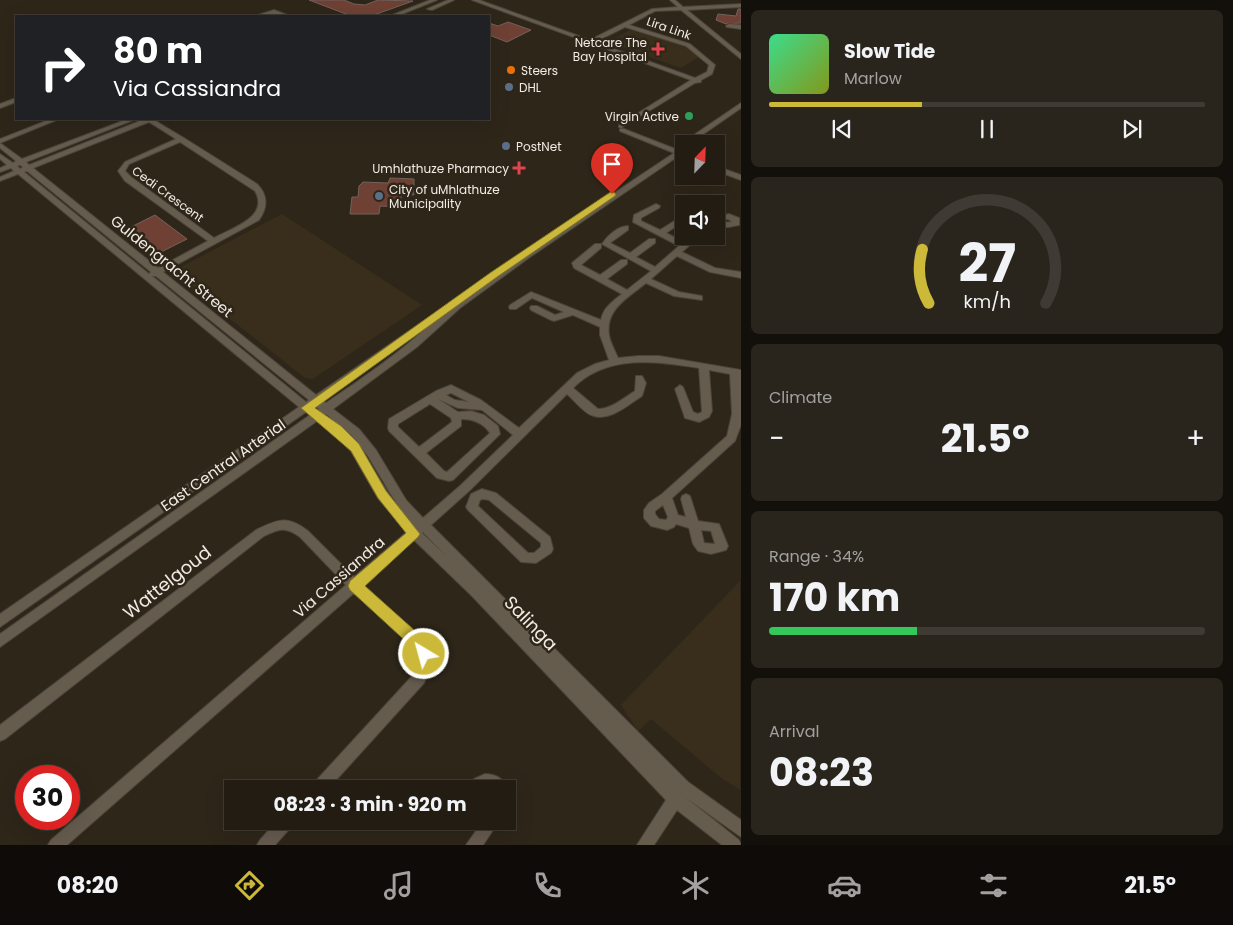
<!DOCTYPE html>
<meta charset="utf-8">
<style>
body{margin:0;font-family:Poppins,sans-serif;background:#2a251c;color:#f1f3f6;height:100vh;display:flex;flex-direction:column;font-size:19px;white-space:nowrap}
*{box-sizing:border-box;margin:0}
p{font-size:16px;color:#a2a1a0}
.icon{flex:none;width:28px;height:28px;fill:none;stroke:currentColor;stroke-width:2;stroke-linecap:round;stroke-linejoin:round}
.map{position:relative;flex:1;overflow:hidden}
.side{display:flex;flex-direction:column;gap:10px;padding:10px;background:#130f0a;width:492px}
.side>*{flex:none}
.guide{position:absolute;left:15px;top:15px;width:475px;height:105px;border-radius:0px;box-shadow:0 5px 20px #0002,0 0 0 1px #3f3a33;background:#202124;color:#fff;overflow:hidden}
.needle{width:32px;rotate:23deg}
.buttons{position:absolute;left:675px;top:135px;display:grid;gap:10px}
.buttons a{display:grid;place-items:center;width:50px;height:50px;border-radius:0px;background:#221c13;box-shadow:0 5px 20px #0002,0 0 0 1px #3f3a33;font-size:25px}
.speed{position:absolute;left:15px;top:765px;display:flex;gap:10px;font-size:25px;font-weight:700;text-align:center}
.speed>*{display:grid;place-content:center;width:65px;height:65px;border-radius:50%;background:#221c13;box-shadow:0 5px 20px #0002,0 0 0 1px #3f3a33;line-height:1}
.speed .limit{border:8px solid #d22;background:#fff;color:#111}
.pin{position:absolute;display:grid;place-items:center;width:42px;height:42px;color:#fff;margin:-51px -21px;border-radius:50% 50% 50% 0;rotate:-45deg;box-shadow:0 0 5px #0007}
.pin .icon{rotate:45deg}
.me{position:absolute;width:55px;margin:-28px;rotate:323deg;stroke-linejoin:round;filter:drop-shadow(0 0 4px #0008)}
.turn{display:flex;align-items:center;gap:18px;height:105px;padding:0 15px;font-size:22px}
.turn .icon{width:65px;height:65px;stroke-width:2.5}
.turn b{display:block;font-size:35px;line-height:42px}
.big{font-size:38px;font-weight:700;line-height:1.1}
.side .widget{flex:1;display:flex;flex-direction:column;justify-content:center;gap:8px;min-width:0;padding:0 18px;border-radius:8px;background:#2a251c}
.side .dial{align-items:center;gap:0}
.dial svg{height:130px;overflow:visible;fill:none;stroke:#3f3a33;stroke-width:7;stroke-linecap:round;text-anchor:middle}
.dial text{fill:#f1f3f6;stroke:none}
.song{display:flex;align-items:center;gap:15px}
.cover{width:60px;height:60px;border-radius:8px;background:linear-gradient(135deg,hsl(150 70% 55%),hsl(70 70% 35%))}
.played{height:5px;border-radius:2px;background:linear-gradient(90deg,#ccb939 35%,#3f3a33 35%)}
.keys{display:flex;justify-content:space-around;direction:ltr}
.heat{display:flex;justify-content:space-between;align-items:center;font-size:28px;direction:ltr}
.charge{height:8px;border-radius:4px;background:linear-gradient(90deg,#34c759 34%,#3f3a33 0)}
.trip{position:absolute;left:224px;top:780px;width:292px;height:50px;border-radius:0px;background:#221c13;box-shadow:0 5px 20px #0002,0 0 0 1px #3f3a33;font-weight:700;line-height:50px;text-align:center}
.dock{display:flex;height:80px;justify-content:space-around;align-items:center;background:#0e0b08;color:#a2a1a0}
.dock .icon{width:35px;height:35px}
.dock .on{color:#ccb939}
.dock b{font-size:22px;color:#f1f3f6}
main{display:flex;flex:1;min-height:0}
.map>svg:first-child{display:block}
</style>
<main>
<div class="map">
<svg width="741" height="845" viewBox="0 0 741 845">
<rect width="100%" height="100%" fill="#2e2619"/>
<!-- built -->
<g fill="#392e1b">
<path d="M630 30 686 47 699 57 681 68 610 43 609 41Z"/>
<path d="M282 214 422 305 313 379 305 378 173 274 175 270Z"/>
<path d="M740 581V790L720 777 651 719 638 731 621 705Z"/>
</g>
<!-- building -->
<g fill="#6f4134" stroke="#73615c">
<path d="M309 0H344L354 4 365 5 378 0 413 1 371 16H351Z"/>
<path d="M738 9H741V23L726 24 716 20 718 14 736 16Z"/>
<path d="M508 22 531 30 507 42 489 35V23L498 26Z"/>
<path d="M390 178 414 179V195L401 194V207L380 206 379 214H350L352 197H358L359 186 363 182 388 183Z"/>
<path d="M155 215 187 239 161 252 129 228Z"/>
</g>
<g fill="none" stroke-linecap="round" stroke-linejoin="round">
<!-- minor casing -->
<g stroke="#4b443a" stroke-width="2">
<g id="minor">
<path d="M430 0H437L397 16H390Z"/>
<path d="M448 0H454L432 10 427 9Z"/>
<path d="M472 0H479L590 40 652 9 678 7 670 0H675L683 7 741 4V7L687 10 741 54V59L681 10 655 11 629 25 690 44 715 65 712 74 701 80V82L695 83 621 128 619 127V125L691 80ZM625 27 686 46 709 65 707 72 695 78 595 42Z"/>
<path d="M274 10 290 16C284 16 278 14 273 14 267 14 261 16 255 16Z"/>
<path d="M729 24 741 25V29L727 27 726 26Z"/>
<path d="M16 98V102L0 108V104Z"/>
<path d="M741 103V108L689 144 682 145V143Z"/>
<path d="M51 119H59L0 143V139Z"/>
<path d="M128 119H136L26 162 29 165 145 119H155L154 120 184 138 257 184C268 195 268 207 259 220L163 272 316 395 441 309 448 310 524 253 674 153 620 131V129H624L678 150 684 147V156L680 155 530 257 460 308 417 347 333 409 359 429 376 450 406 500 423 518 461 485 513 435 482 410 458 408 438 399 458 412 471 411 484 415 498 426 500 434 453 480 449 481 437 478 389 431 388 428 389 419 436 391 451 385 481 400 519 428 577 373 595 364 609 360 600 335V327L573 315 554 321 551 320 531 310 530 308 531 306H537L555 315 564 312 532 298 516 309H510L509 307 510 305 531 292 601 320C603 308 613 301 622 294L574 268 572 263 595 244H601V248L581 265 600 275 621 260H627V264L607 279 627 290 651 271 602 244C607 236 618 226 628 226V230L610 243 630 253 649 239H655V243L636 257 655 267 679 246 633 222 634 215 656 204 660 206 659 208 641 218V221L660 230 684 215V221L666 233 684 242 691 236H700L682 252 715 268 741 272V278L710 272 677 256 651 279 679 292 702 296V300L674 296 646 283C629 297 605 309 609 335 610 342 615 351 618 358L638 356H659L741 370V425L735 441 672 498 678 515 686 517 681 499 682 496 686 494 690 496 698 521 719 524 728 546 726 550 711 554 698 551 693 544 689 528 676 524 674 527 667 530 651 526 644 518V510L649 503 662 494 727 436 732 414 730 374 709 370 712 411 709 417 699 422 685 418 675 389 680 385 683 387 693 412 698 414 702 412 699 368C656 361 607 354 573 388L598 409C611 409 624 398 635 391L636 376H642L646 383 642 396C629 404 609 423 591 415 583 412 574 400 567 394L469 491 431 525 688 782 741 820V837L685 797 739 840 741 845H722L677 810 654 845H637L666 800 472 596 414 540 363 585 421 638C434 653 431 666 424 683L328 789H311L313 784 414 674C418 663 420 656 413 646L354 593 67 845H48L51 840 346 585 300 537C285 526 279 529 264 536L5 739 0 741V725L256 530C278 519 287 515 308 531L354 577 407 532 378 498 351 451 333 433 317 421 0 647V634L310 415 306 412 0 627V614L299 407 18 174 0 181V177L14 171 11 168 0 172V168L7 165 0 159V154L13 163 16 161 0 148V143L22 159ZM149 122 176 139 125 162 118 171 125 181 208 241 158 268 33 168ZM180 142 255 191C270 217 232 228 214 238L131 177 125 171 129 164ZM20 165 23 167 20 169 17 166ZM27 171 151 272 149 274 24 172ZM152 276H156L309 400 306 402ZM432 323C399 353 363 378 326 403L323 401ZM451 393 469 402 455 400 446 395ZM430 404 451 418 452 422 419 447 398 427V424ZM316 406 319 409 317 410 313 407ZM326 414 351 435 368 456 398 506C382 488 373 466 359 447 351 434 336 424 324 416ZM461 419C474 419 483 423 490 433L447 472 444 471 426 453 461 426ZM663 505 668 517 666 520 659 519 655 514V511ZM701 530 711 531 715 544 704 543ZM423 532 446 556 422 533Z"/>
<path d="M716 166 741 175V180L716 171Z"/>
<path d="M729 214 739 218V225L729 227H716V223L732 222 728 219 716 221V217Z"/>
<path d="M482 489 496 493 550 537 553 549 551 553 536 563 521 562 468 510 466 507 471 494ZM483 499 489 500 541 543V547L534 553H528L478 506 480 500Z"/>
<path d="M485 774C496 774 504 779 508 789V791V789H469L474 779Z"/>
<path d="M277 821H294L292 826 275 845H257L260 840Z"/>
<path d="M483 821H499L483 845H466Z"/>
</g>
</g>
<!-- minor -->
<use href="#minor" fill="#655c4e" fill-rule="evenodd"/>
</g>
<!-- route -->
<path fill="#ccb939" stroke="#857825" d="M612 191 616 194 615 196 497 277 315 408 341 426 359 444 386 491 420 534 418 537 365 586 422 637 432 654 430 660 424 662 419 660 412 647 350 590 348 586 350 581 406 533 378 498 351 451 301 408 490 273Z"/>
<!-- markers -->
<g fill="#e0444e" stroke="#2e2619" stroke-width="2">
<path d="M655.5 41.5h5v5h5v5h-5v5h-5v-5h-5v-5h5z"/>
<path d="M516.5 160.5h5v5h5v5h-5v5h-5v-5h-5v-5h5z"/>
</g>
<circle fill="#e8710a" stroke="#2e2619" stroke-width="2" cx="511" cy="70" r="5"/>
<g fill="#5c6f8a" stroke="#2e2619" stroke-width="2">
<circle cx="509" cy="87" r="5"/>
<circle cx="506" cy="146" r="5"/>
<circle cx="379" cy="196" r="5"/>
</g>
<circle fill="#2e9e5b" stroke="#2e2619" stroke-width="2" cx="689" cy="116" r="5"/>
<g text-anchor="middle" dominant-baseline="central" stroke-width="5" stroke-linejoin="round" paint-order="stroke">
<!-- far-street labels -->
<g font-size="12" fill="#f1ebe3" stroke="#2e2619">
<text transform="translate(669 28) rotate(19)">Lira Link</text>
<text transform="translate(168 194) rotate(36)">Cedi Crescent</text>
</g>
<!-- far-poi labels -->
<g font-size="12" fill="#f1ebe3" stroke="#2e2619" text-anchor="start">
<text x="647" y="42" text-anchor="end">Netcare The<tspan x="647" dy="14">Bay Hospital</tspan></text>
<text x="521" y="70">Steers</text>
<text x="519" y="87">DHL</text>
<text x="679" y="116" text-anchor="end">Virgin Active</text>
<text x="516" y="146">PostNet</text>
<text x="509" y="168" text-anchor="end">Umhlathuze Pharmacy</text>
<text x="389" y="189">City of uMhlathuze<tspan x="389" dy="14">Municipality</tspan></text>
</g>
<!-- street labels -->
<g font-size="15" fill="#f1ebe3" stroke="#2e2619">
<text transform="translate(172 266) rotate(39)">Guldengracht Street</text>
<text transform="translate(223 465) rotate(-35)">East Central Arterial</text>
<text transform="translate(339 577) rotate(-41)">Via Cassiandra</text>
</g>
<!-- near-street labels -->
<g font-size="18" fill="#f1ebe3" stroke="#2e2619">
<text transform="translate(167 582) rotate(-38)">Wattelgoud</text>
<text transform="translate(531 623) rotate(46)">Salinga</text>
</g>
</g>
</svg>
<div class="buttons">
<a><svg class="needle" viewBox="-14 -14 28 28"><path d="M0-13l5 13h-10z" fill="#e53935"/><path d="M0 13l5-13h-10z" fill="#a2a1a0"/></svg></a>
<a><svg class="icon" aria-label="sound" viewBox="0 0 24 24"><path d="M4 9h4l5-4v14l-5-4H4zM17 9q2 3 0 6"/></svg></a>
</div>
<div class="speed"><div class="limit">30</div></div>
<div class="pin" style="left:612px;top:194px;background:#d93025"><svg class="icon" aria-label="arrive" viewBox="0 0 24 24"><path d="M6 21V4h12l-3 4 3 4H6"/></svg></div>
<svg class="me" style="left:424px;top:654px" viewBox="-20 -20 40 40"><circle r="17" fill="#ccb939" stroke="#fff" stroke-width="3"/><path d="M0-11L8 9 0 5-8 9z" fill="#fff"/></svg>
<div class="trip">08:23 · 3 min · 920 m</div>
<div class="guide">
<div class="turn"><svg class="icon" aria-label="right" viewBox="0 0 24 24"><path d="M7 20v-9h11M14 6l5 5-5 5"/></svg><div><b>80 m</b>Via Cassiandra</div></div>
</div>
</div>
<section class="side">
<div class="widget">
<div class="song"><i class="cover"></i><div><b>Slow Tide</b><p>Marlow</p></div></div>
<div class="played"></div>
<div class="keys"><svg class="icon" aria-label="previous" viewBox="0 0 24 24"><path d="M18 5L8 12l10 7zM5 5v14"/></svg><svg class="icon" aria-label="pause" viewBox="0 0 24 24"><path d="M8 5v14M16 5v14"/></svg><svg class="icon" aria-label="next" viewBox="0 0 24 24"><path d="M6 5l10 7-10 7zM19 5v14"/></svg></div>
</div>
<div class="widget dial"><svg viewBox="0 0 100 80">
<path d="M14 69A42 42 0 1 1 86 69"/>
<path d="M14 69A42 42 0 0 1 10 36" stroke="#ccb939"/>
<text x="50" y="56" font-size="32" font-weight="700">27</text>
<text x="50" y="72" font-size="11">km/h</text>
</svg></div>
<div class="widget"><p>Climate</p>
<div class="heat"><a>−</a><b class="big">21.5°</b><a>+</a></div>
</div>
<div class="widget"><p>Range · 34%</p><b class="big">170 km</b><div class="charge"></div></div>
<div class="widget"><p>Arrival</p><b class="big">08:23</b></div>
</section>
</main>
<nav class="dock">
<b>08:20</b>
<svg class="icon on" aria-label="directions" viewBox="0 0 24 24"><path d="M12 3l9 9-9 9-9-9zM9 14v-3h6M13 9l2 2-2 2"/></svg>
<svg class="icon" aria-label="music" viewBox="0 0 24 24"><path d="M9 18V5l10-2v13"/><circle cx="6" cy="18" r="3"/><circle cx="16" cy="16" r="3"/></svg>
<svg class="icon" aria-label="phone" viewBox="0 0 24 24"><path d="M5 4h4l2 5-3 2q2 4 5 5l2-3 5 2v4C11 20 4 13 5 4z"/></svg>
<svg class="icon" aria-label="climate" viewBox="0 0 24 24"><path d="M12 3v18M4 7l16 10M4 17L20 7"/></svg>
<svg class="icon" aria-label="car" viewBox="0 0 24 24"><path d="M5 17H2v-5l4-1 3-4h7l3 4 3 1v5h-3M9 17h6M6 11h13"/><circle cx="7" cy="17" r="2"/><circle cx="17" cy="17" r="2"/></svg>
<svg class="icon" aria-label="filters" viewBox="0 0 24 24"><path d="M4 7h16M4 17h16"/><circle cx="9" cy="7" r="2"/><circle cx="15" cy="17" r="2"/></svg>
<b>21.5°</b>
</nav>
